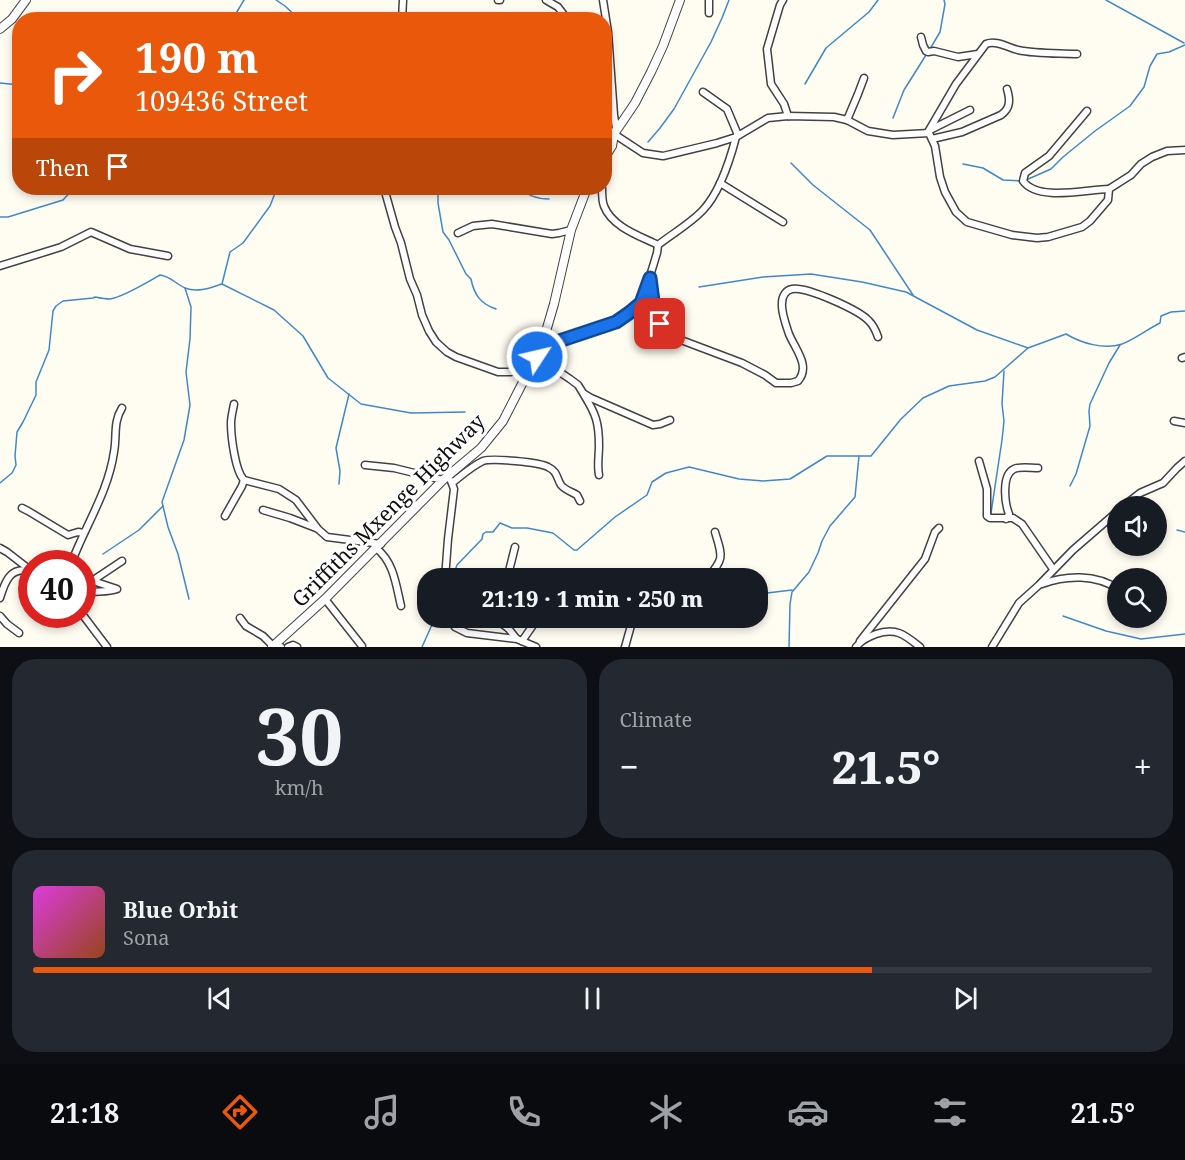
<!DOCTYPE html>
<meta charset="utf-8">
<style>
body{margin:0;font-family:"Noto Serif",serif;background:#242831;color:#f1f3f6;height:100vh;display:flex;flex-direction:column;font-size:22px;white-space:nowrap}
*{box-sizing:border-box;margin:0}
p{font-size:20px;color:#9ea1a6}
.icon{flex:none;width:33px;height:33px;fill:none;stroke:currentColor;stroke-width:2;stroke-linecap:round;stroke-linejoin:round}
.map{position:relative;height:647px;overflow:hidden}
.drawer{display:flex;flex-direction:column;gap:12px;padding:12px;background:#0d0f14;flex:1}
.drawer>*{flex:none}
.guide{position:absolute;left:12px;top:12px;width:600px;height:183px;border-radius:24px;box-shadow:0 3px 9px #0003;background:#ea580c;color:#fff;overflow:hidden}
.controls{position:absolute;left:1107px;top:496px;display:grid;gap:12px}
.controls a{display:grid;place-items:center;width:60px;height:60px;border-radius:50%;background:#171b24;box-shadow:0 3px 9px #0003;font-size:30px}
.speed{position:absolute;left:18px;top:550px;display:flex;gap:12px;font-size:30px;font-weight:700;text-align:center}
.speed>*{display:grid;place-content:center;width:78px;height:78px;border-radius:50%;background:#171b24;box-shadow:0 3px 9px #0003;line-height:1}
.speed .limit{border:9px solid #d22;background:#fff;color:#111}
.pin{position:absolute;display:grid;place-items:center;width:51px;height:51px;color:#fff;margin:-26px;border-radius:12px;box-shadow:0 3px 9px #0006}
.me{position:absolute;width:66px;margin:-33px;rotate:55deg;stroke-linejoin:round;filter:drop-shadow(0 0 4px #0008)}
.turn{display:flex;align-items:center;gap:21px;height:126px;padding:0 24px;font-size:27px}
.turn .icon{width:78px;height:78px;stroke-width:2.5}
.turn b{display:block;font-size:42px;line-height:51px}
.then{display:flex;align-items:center;height:57px;padding:0 24px;background:#0003;gap:12px;font-size:22px}
.big{font-size:45px;font-weight:800;line-height:1.1}
.drawer .card{flex:1;display:flex;flex-direction:column;justify-content:center;gap:9px;min-width:0;padding:0 21px;border-radius:24px;background:#242831}
.drawer .dial{align-items:center;gap:0}
.dial b{font-size:78px;line-height:1}
.song{display:flex;align-items:center;gap:18px}
.cover{width:72px;height:72px;border-radius:9px;background:linear-gradient(135deg,hsl(300 70% 55%),hsl(20 70% 35%))}
.played{height:6px;border-radius:3px;background:linear-gradient(90deg,#ea580c 75%,#363941 75%)}
.keys{display:flex;justify-content:space-around;direction:ltr}
.heat{display:flex;justify-content:space-between;align-items:center;font-size:33px;direction:ltr}
.drawer .tiles{flex:1;display:grid;gap:12px;grid-template-columns:1fr 1fr}
.card:last-child{grid-column:span 2}
.trip{position:absolute;left:417px;top:568px;width:351px;height:60px;border-radius:24px;background:#171b24;box-shadow:0 3px 9px #0003;font-weight:800;line-height:60px;text-align:center}
.tab-bar{display:flex;height:96px;justify-content:space-around;align-items:center;background:#090b0e;color:#9ea1a6}
.tab-bar .icon{width:42px;height:42px}
.tab-bar .on{color:#ea580c}
.tab-bar b{font-size:27px;color:#f1f3f6}
.map>svg:first-child{display:block}
</style>
<div class="map">
<svg width="1185" height="647" viewBox="0 0 1185 647">
<rect width="100%" height="100%" fill="#fffdf2"/>
<g fill="none" stroke-linecap="round" stroke-linejoin="round">
<!-- stream -->
<g stroke="#4088cb" stroke-width="1.5">
<path d="M276 0 285 6 300 20"/>
<path d="M1106 0 1184 43"/>
<path d="M232 20 244 0"/>
<path d="M930 49 940 32 945 4 944 0"/>
<path d="M0 83 20 85"/>
<path d="M805 84 826 48 869 12 878 0"/>
<path d="M893 118 904 90 926 55"/>
<path d="M648 142 660 128 674 109 711 42 722 18 729 0"/>
<path d="M791 163 813 185 870 230 913 295"/>
<path d="M963 164 983 168 1003 180 1021 181"/>
<path d="M1026 180 1051 169 1063 157 1095 131 1130 106 1144 87 1150 66 1157 54 1169 52 1185 45"/>
<path d="M438 188V203L443 232 449 240 466 274 471 279C474 295 481 304 496 309"/>
<path d="M518 188C528 195 536 199 549 199"/>
<path d="M0 217H8L63 200 74 188"/>
<path d="M222 284 274 310 303 336 328 378 361 404 411 413 465 412"/>
<path d="M699 287 763 277 811 274 862 282 906 292 977 330 1028 348"/>
<path d="M185 288 191 307 190 339 186 372 190 405 184 440 162 502 168 527 178 554 189 599"/>
<path d="M0 483 12 473 16 465 15 456 17 432 23 422 36 395V382L49 350 53 311 56 306 63 301 93 298 95 297C100 298 105 299 110 299 123 297 148 282 160 275 170 276 176 284 185 288 197 293 210 288 222 284L230 252 243 243 270 206 277 188"/>
<path d="M339 484 340 471 336 448 349 394"/>
<path d="M1070 486 1076 474 1090 426 1089 411 1090 404 1109 363 1120 345"/>
<path d="M991 513 1002 440 1004 421 1002 404 1004 371"/>
<path d="M1177 530 1185 532"/>
<path d="M103 554 139 530 163 506"/>
<path d="M452 579 457 565 482 539 483 534 486 532H493L500 523 512 528H527L553 533 574 550H577L615 517 647 495 652 482 666 473 689 467 739 479 763 481 790 479 827 456H871L901 419 923 398 949 386 985 381 995 377 1028 348 1066 334C1081 343 1104 350 1122 344 1133 340 1148 329 1160 323L1161 316 1171 312 1185 311"/>
<path d="M758 596 767 593 792 590"/>
<path d="M1063 616 1106 631 1141 639 1185 634"/>
<path d="M422 647 435 618"/>
<path d="M789 647 790 604 792 592 809 572 818 553 822 541 830 526 855 497 859 456"/>
</g>
<!-- minor casing -->
<g stroke="#424242" stroke-width="9">
<g id="minor">
<path d="M498 0H500"/>
<path d="M546 0 558 7 568 20"/>
<path d="M603 0 608 32 614 115 616 128 615 130"/>
<path d="M783 0 780 5 767 49 771 84 784 104 788 116"/>
<path d="M709 13V0"/>
<path d="M402 20 403 0"/>
<path d="M921 37 923 45 926 51 928 52 934 51 958 57 978 54"/>
<path d="M703 92 727 109 738 135"/>
<path d="M604 98 613 105"/>
<path d="M1087 111 1049 156 1025 173 1023 181C1038 202 1087 189 1109 189"/>
<path d="M847 120 858 94 864 78"/>
<path d="M930 130 970 110"/>
<path d="M928 132 956 84 986 44C996 40 1007 47 1018 50 1036 54 1058 53 1077 54"/>
<path d="M604 135 614 134 643 153 663 156 717 143 736 137"/>
<path d="M932 139 962 132 1001 115C1011 108 1010 99 1007 89"/>
<path d="M720 183 783 222"/>
<path d="M384 188 395 227 401 243 410 279 417 295 422 315 429 331 436 342 447 352 456 357 498 372H511L534 361"/>
<path d="M602 188C602 194 602 201 604 206 612 227 640 236 658 245"/>
<path d="M458 233 473 226 492 224 552 234 559 233 571 230"/>
<path d="M0 266 61 247 91 232 130 249 168 256"/>
<path d="M650 281 654 309 657 318 660 324 670 334 681 340 742 363 765 375 776 383H791L798 381C811 366 795 349 789 334 786 325 781 312 782 303 782 296 786 290 792 289 806 286 859 310 869 321 873 325 876 331 878 337"/>
<path d="M542 345 559 341 616 322 636 308 643 299 657 253 658 245C672 234 691 223 703 210 720 192 730 160 736 137L768 118 788 116 834 117 847 120 868 131 893 135 929 133 935 146 940 177 945 192 956 212 967 222 1012 235 1037 238 1048 237 1082 227 1090 221 1108 200 1109 189 1131 175 1141 164 1152 157 1167 151 1185 150"/>
<path d="M537 357 570 379 578 385 583 393 591 398 653 425 660 424 670 420"/>
<path d="M1182 358 1185 357"/>
<path d="M584 395C596 414 599 423 599 446 599 456 597 464 599 475"/>
<path d="M234 404C233 410 231 417 231 423 231 436 235 471 244 480L279 489 296 500 318 529 327 537 381 544"/>
<path d="M1174 421 1185 423"/>
<path d="M979 461 987 489V516L990 518H1013L1022 524 1053 569"/>
<path d="M365 465 394 468 443 480"/>
<path d="M452 483C461 476 472 466 483 461 492 458 539 462 548 467 558 472 556 477 561 485 565 490 572 492 577 495L580 501"/>
<path d="M1122 507 1140 493 1163 483 1177 468 1185 461"/>
<path d="M22 508 28 511 68 535 78 532 84 533"/>
<path d="M263 510 290 518 316 528"/>
<path d="M225 516 242 486 244 480"/>
<path d="M1006 519 1009 514C1005 504 1001 475 1014 469 1020 466 1031 468 1038 468"/>
<path d="M0 548 7 552 29 569"/>
<path d="M376 548C394 562 396 585 401 606"/>
<path d="M71 564C85 526 108 493 114 452 117 436 113 422 122 408"/>
<path d="M82 576 90 580 95 579 122 561"/>
<path d="M445 579 448 539 454 489 451 481"/>
<path d="M507 579 515 547"/>
<path d="M707 579C724 558 723 558 715 532"/>
<path d="M1042 584C1066 575 1096 574 1118 589"/>
<path d="M82 594C94 590 106 593 117 589L90 580"/>
<path d="M0 598C5 581 11 565 32 572"/>
<path d="M325 599 362 646"/>
<path d="M82 614 107 647"/>
<path d="M0 616 7 624 19 633"/>
<path d="M240 618 246 626 263 636 273 646 281 647"/>
<path d="M450 618 455 627 467 633 517 639 536 647"/>
<path d="M494 618 508 628 516 638"/>
<path d="M508 628V618"/>
<path d="M522 641 538 618"/>
<path d="M860 641 925 559 935 532 939 528"/>
<path d="M288 647 293 645 297 647"/>
<path d="M625 647 632 622 637 618"/>
<path d="M856 647C861 640 868 637 876 634 896 627 905 635 920 647"/>
<path d="M992 647 1019 603 1039 585 1073 550 1118 511"/>
</g>
</g>
<!-- tertiary casing -->
<g stroke="#424242" stroke-width="10">
<g id="tertiary">
<path d="M0 29 12 19 26 0"/>
<path d="M604 159 612 146 614 134 635 103 651 72 663 46 680 0"/>
<path d="M272 647 325 599 443 480 481 448 503 421 542 345 554 304 571 230 587 188"/>
</g>
</g>
<!-- minor -->
<use href="#minor" stroke="#fff" stroke-width="6"/>
<!-- tertiary -->
<use href="#tertiary" stroke="#fff" stroke-width="8"/>
</g>
<g fill="none" stroke-linecap="round" stroke-linejoin="round">
<!-- route casing -->
<g stroke="#114b97" stroke-width="15">
<path id="route" d="M537 357 542 345 559 341 616 322 629 313 641 303 650 278 654 309 660 324"/>
</g>
<!-- route -->
<use href="#route" stroke="#1a73e8" stroke-width="10"/>
</g>
<g text-anchor="middle" dominant-baseline="central" stroke-width="6" stroke-linejoin="round" paint-order="stroke">
<!-- street labels -->
<g font-size="21" fill="#0f0f0f" stroke="#fff">
<text transform="translate(388 510) rotate(-45)">Griffiths Mxenge Highway</text>
</g>
</g>
</svg>
<div class="controls">
<a><svg class="icon" aria-label="sound" viewBox="0 0 24 24"><path d="M4 9h4l5-4v14l-5-4H4zM17 9q2 3 0 6"/></svg></a>
<a><svg class="icon" aria-label="search" viewBox="0 0 24 24"><circle cx="10" cy="10" r="6"/><path d="M15 15l6 6"/></svg></a>
</div>
<div class="speed"><div class="limit">40</div></div>
<div class="pin" style="left:660px;top:324px;background:#d93025"><svg class="icon" aria-label="arrive" viewBox="0 0 24 24"><path d="M6 21V4h12l-3 4 3 4H6"/></svg></div>
<svg class="me" style="left:537px;top:357px" viewBox="-20 -20 40 40"><circle r="17" fill="#1a73e8" stroke="#fff" stroke-width="3"/><path d="M0-11L8 9 0 5-8 9z" fill="#fff"/></svg>
<div class="trip">21:19 · 1 min · 250 m</div>
<div class="guide">
<div class="turn"><svg class="icon" aria-label="right" viewBox="0 0 24 24"><path d="M7 20v-9h11M14 6l5 5-5 5"/></svg><div><b>190 m</b>109436 Street</div></div>
<div class="then">Then<svg class="icon" aria-label="arrive" viewBox="0 0 24 24"><path d="M6 21V4h12l-3 4 3 4H6"/></svg></div>
</div>
</div>
<section class="drawer">
<div class="tiles">
<div class="card dial"><b>30</b><p>km/h</p></div>
<div class="card"><p>Climate</p>
<div class="heat"><a>−</a><b class="big">21.5°</b><a>+</a></div>
</div>
<div class="card">
<div class="song"><i class="cover"></i><div><b>Blue Orbit</b><p>Sona</p></div></div>
<div class="played"></div>
<div class="keys"><svg class="icon" aria-label="previous" viewBox="0 0 24 24"><path d="M18 5L8 12l10 7zM5 5v14"/></svg><svg class="icon" aria-label="pause" viewBox="0 0 24 24"><path d="M8 5v14M16 5v14"/></svg><svg class="icon" aria-label="next" viewBox="0 0 24 24"><path d="M6 5l10 7-10 7zM19 5v14"/></svg></div>
</div>
</div>
</section>
<nav class="tab-bar">
<b>21:18</b>
<svg class="icon on" aria-label="directions" viewBox="0 0 24 24"><path d="M12 3l9 9-9 9-9-9zM9 14v-3h6M13 9l2 2-2 2"/></svg>
<svg class="icon" aria-label="music" viewBox="0 0 24 24"><path d="M9 18V5l10-2v13"/><circle cx="6" cy="18" r="3"/><circle cx="16" cy="16" r="3"/></svg>
<svg class="icon" aria-label="phone" viewBox="0 0 24 24"><path d="M5 4h4l2 5-3 2q2 4 5 5l2-3 5 2v4C11 20 4 13 5 4z"/></svg>
<svg class="icon" aria-label="climate" viewBox="0 0 24 24"><path d="M12 3v18M4 7l16 10M4 17L20 7"/></svg>
<svg class="icon" aria-label="car" viewBox="0 0 24 24"><path d="M5 17H2v-5l4-1 3-4h7l3 4 3 1v5h-3M9 17h6M6 11h13"/><circle cx="7" cy="17" r="2"/><circle cx="17" cy="17" r="2"/></svg>
<svg class="icon" aria-label="filters" viewBox="0 0 24 24"><path d="M4 7h16M4 17h16"/><circle cx="9" cy="7" r="2"/><circle cx="15" cy="17" r="2"/></svg>
<b>21.5°</b>
</nav>
